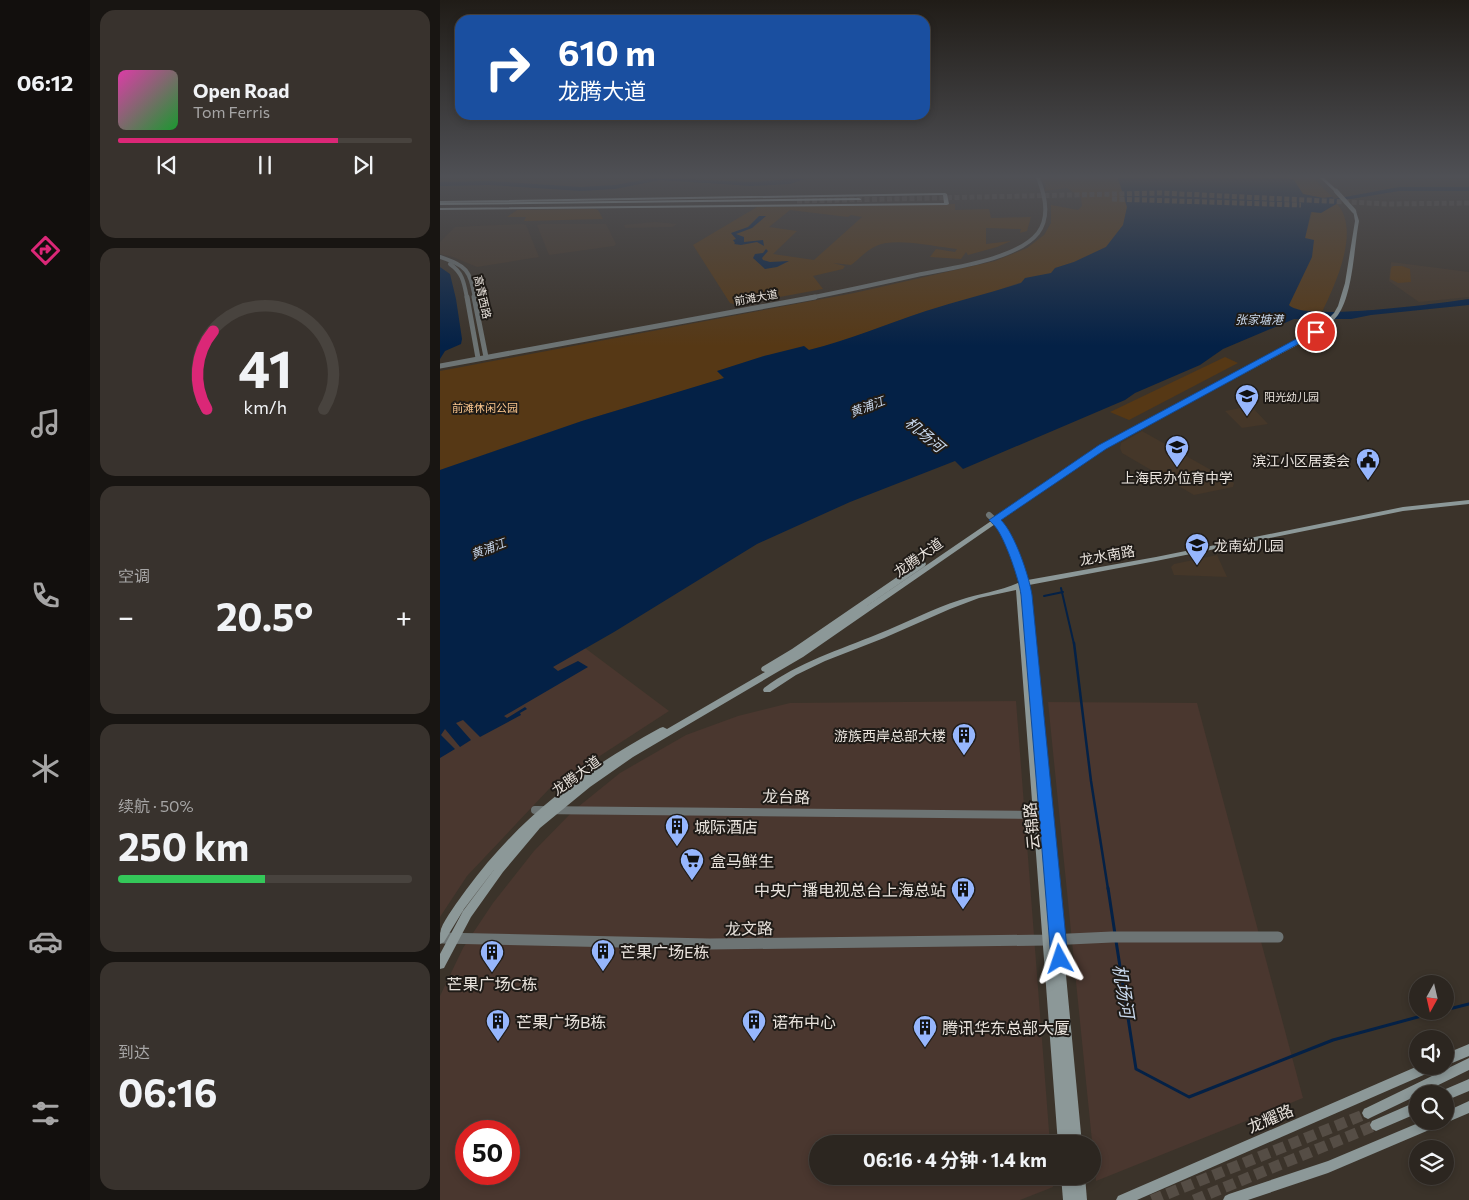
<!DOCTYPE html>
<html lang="zh">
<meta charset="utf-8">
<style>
body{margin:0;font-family:Commissioner,"Noto Sans SC",sans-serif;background:#38322d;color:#f1f3f6;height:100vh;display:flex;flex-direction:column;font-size:19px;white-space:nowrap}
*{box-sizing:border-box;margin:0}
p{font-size:16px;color:#a6a5a5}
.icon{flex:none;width:28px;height:28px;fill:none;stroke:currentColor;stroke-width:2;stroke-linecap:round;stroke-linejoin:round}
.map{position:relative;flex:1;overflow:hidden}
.details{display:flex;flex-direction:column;gap:10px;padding:10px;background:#181512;width:350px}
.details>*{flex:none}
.banner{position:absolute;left:15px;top:15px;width:475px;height:105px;border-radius:15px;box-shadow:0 2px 8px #0003,0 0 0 1px #48433e;background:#1a4fa0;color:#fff;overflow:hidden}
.needle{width:32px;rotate:188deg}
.fabs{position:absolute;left:969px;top:975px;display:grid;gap:10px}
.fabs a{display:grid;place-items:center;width:45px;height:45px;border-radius:50%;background:#2c2620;box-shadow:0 2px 8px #0003,0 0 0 1px #48433e;font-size:25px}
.speed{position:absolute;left:15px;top:1120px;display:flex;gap:10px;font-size:25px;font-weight:700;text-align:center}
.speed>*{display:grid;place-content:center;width:65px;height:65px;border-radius:50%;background:#2c2620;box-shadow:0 2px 8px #0003,0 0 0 1px #48433e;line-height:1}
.speed .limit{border:8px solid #d22;background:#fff;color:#111}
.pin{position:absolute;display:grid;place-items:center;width:42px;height:42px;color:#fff;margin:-21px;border:2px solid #fff;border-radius:50%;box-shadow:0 1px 5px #0007}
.me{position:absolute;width:55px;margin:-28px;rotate:355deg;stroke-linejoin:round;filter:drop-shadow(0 0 4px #0008)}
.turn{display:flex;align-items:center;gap:18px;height:105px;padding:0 20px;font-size:22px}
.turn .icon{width:65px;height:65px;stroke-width:2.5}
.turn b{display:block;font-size:35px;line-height:42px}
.big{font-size:38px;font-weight:700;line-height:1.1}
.details .card{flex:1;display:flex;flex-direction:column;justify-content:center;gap:8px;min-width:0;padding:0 18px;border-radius:15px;background:#38322d}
.details .dial{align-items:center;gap:0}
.dial svg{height:130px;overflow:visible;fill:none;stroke:#48433e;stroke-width:7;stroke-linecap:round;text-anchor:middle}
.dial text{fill:#f1f3f6;stroke:none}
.song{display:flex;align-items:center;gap:15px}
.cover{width:60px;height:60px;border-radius:8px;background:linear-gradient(135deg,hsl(320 70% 55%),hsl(130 70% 35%))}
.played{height:5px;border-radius:2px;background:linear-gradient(90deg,#db2777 75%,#48433e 75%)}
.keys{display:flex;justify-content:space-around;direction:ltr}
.heat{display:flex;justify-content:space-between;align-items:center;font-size:28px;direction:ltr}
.charge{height:8px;border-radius:4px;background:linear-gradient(90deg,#34c759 50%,#48433e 0)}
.trip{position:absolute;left:369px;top:1135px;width:292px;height:50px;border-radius:25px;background:#2c2620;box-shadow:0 2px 8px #0003,0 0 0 1px #48433e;font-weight:700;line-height:50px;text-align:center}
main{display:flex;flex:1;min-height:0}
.menu{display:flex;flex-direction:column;width:90px;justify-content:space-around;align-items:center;background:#120f0d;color:#a6a5a5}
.menu .icon{width:35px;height:35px}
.menu .on{color:#db2777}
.menu b{font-size:22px;color:#f1f3f6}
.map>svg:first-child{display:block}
</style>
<main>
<nav class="menu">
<b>06:12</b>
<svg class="icon on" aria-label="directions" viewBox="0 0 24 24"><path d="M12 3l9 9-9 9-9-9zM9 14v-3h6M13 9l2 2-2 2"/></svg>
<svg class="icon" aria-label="music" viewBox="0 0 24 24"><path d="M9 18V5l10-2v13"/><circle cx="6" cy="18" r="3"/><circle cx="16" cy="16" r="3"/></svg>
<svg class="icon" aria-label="phone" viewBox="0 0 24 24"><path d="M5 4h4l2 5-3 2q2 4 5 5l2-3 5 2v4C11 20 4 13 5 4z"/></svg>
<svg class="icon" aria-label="climate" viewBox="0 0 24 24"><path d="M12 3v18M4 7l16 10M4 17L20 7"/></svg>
<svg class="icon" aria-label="car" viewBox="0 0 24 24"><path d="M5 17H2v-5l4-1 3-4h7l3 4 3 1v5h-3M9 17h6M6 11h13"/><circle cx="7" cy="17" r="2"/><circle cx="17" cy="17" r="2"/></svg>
<svg class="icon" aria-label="filters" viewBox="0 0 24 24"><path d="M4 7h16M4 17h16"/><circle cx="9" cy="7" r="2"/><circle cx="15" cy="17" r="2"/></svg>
</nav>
<section class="details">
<div class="card">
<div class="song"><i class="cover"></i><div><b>Open Road</b><p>Tom Ferris</p></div></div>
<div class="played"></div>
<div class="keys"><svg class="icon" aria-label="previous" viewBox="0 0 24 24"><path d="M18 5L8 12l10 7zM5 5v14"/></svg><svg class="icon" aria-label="pause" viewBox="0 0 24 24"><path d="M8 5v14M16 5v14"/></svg><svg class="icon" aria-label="next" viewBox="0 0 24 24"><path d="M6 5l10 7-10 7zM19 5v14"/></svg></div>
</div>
<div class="card dial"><svg viewBox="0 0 100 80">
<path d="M14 69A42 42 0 1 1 86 69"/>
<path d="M14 69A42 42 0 0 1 18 21" stroke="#db2777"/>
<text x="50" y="56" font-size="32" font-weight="700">41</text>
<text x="50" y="72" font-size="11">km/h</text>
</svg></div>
<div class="card"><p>空调</p>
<div class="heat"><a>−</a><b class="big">20.5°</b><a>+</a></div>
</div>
<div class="card"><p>续航 · 50%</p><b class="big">250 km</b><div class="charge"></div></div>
<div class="card"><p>到达</p><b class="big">06:16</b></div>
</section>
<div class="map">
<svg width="1029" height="1200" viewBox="0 0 1029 1200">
<rect width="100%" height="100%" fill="#3b332a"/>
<!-- commercial -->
<g fill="#4a372f" fill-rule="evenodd">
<path d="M137 642 229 711 109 789 27 876 0 917V730Z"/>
<path d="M576 701 610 1144H378V1176H612L613 1187 580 1200H0V996L23 948 53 903 94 851 133 811 180 773 246 735 298 716 350 703ZM26 1131H69V1174H26Z"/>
<path d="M608 702 757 703 863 1098 656 1181Z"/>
</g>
<!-- built -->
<g fill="#453729">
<path d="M214 222 237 224 232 227 185 228 184 225Z"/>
<path d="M82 224 86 225 99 257 37 267 13 257 0 254V242L15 227Z"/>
<path d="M103 224H166L176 244 174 246 109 255 97 225Z"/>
<path d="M951 262 1029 272V297L979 302 949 281Z"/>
<path d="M811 406 828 424 802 428 785 411Z"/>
<path d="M702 431 794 483 793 487 754 495 682 453 680 448 681 443Z"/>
<path d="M777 555 787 577 734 575 731 567 734 564Z"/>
</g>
<!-- green -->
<g fill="#563815" fill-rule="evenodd">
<path d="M601 178H678L687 207 684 225 666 247 634 262 616 268 617 275 579 283 535 298 486 311 397 343 369 350 324 356 278 371 285 378 142 421 0 470V371L414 293 555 261 587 248 604 235 611 223V205L638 210 642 206 641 197 627 188 605 191 606 185Z"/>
<path d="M847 178H874L892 197 883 198 863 194 854 180Z"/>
<path d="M515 204V210L549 209 551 218 591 217 587 231 580 233 581 229 546 228V244L571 241 557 247 528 255 526 252 521 259 490 257 496 249 515 252 517 249C495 247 455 237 436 246 427 250 419 259 411 265L393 263 405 266 403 269 373 276 383 289 297 305 290 303 253 245 317 207ZM350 210 408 217 411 215 422 217 374 260 333 254 357 231 329 227Z"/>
<path d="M897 204C921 230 895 285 882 312L856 311 848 306 859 282 865 238 872 212Z"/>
<path d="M155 209 158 210 163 219 84 221 86 217H67L77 210Z"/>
<path d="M953 266H962L970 269 971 282 958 283 950 279 951 268Z"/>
<path d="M785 357 798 363 689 420 670 412Z"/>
</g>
<!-- water -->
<g fill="#042146">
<path d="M678 178H847L854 180 863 194 883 198 892 197 898 203 881 213 871 212 865 238 874 240 872 257 849 305C864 322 1001 303 1029 299V305L931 315 911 319H854L783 349 760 365 695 393 685 400 523 469 515 461 410 502 317 544 174 632 113 667 118 671 138 661 148 667 64 716 67 718 85 707 87 709 80 713 81 715 40 737 23 720 16 723 31 740 20 747 5 729 1 735 15 749 0 758V470L142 421 284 378 277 371 324 356 364 346 369 350C409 340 446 324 486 311 517 301 549 293 581 283L585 278 611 273 615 268 634 262 666 247 683 225 687 207Z"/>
<path d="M319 216H326L312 228 296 234 304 237V242L323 240 324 246 317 242 301 245 294 244 295 243 293 240 296 239 291 233 308 227Z"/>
<path d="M326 249 328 251 322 258 323 260 330 262 349 261 337 267 325 269 313 258 315 254 323 253Z"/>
<path d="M0 267 10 274 16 299 22 339 21 344 5 351 0 359Z"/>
</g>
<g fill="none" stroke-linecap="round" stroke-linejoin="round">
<!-- stream-far2 -->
<g stroke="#042146" stroke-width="2">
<path d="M621 588 634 644"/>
<path d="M604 596 623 592"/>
</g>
<!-- stream-far1 -->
<path stroke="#042146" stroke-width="2.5" d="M634 643 651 781 668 889"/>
<!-- stream -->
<g stroke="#042146" stroke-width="3">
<path d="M668 888 675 934"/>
<path d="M676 941 696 1069 749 1097 893 1040 1000 1011"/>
<path d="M1005 1010 1029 1004"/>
</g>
<!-- river -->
<g fill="#042146" fill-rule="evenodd">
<path d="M214 178 312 182 367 178 350 184 312 186 220 180 175 189 141 191 49 185 0 186V182L49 181 141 187 175 185Z"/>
<path d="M959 187H1029V191H959L881 204 878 202Z"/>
</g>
<!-- secondary-tunnel -->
<g stroke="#554d45" stroke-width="11" stroke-dasharray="11 5.5" stroke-linecap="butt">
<path d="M712 1200 928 1113"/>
<path d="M754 1200 936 1125"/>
</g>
<!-- trunk-tunnel -->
<g stroke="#554d45" stroke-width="5" stroke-dasharray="5 2.5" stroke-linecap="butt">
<path d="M672 199 861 205"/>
<path d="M357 201 721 193 949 204 1029 203"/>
</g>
<!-- tertiary-far4 -->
<g stroke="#6d7474" stroke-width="4">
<path d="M0 257C28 267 29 269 35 298"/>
<path d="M10 264C23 273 24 283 27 298"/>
<path d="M369 298C405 291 441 283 477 275 509 268 577 260 598 233 610 217 605 195 598 178"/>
</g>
<!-- tertiary-far3 -->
<g stroke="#6d7474" stroke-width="5">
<path d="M27 297 38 358"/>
<path d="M34 297 46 357"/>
<path d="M0 366 375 297"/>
</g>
<!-- tertiary-far2 -->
<path stroke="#6d7474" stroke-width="6" d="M549 515 562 527 585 583"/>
<!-- tertiary-far1 -->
<path stroke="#6d7474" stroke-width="8" d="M95 810 598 815"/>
<!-- tertiary -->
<path stroke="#6d7474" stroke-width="11" d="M0 938 270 944 608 940 672 937H838"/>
<!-- secondary -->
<g fill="#8c9898" fill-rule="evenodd">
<path d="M880 178H884L897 190V192H895Z"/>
<path d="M913 210 916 211 919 221C914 247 913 294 898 315 889 327 874 335 861 343L665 448 363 657 193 757 150 787 100 828 63 872 31 917 4 968 0 969V954L23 911 56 867 24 909 4 942 0 944C0 939 0 933 1 929 5 918 19 900 26 890 80 817 141 771 220 728L223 727 227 729 325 672 322 671 321 669 322 667 352 649 479 562H485L486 564 485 566 412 616 661 446 857 341 886 321 894 313 898 306 905 283 915 221Z"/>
<path d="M1029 500V504L963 511 716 561 589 585 642 1144H618L576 590 539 598 510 609 444 638 385 661 356 675 330 692H324L323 690 324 688C359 662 399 650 438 634 466 623 492 609 520 600 540 593 563 591 582 581L716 557 963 507Z"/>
<path d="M1029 1044V1056L1005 1066V1054Z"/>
<path d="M1029 1058V1070L980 1094H978V1095L932 1117 928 1119 924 1117 922 1113 924 1109Z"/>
<path d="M978 1066H997L995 1070 697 1200H676L678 1196Z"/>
<path d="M1029 1079V1091L1005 1101V1094H1000L1001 1091Z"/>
<path d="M978 1101V1113L936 1131 932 1129 930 1125 932 1121Z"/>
<path d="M1029 1101V1113L888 1173 808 1200H783L785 1196 789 1194 888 1161 983 1121H1005V1112Z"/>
<path d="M621 1176H645L647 1200H623Z"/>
</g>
<!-- primary -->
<path fill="#a4b3b3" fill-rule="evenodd" d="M505 193 507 194 509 204 507 205 0 210V208L504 203 503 195 0 203V201Z"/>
<!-- trunk -->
<path fill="#aec0c0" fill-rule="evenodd" d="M419 198 421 199V200L0 205V203Z"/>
<!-- secondary-bridge -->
<path stroke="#8c9898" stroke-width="4.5" d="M896 191 914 211"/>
</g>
<!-- sky -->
<linearGradient id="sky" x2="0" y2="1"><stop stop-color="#201c17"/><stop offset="0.51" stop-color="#4f5055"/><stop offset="1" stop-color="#4f5055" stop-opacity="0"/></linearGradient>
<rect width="1029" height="346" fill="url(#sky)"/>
<!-- route -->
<path fill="#1a73e8" stroke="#114b97" d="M873 330 880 332 666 449 561 520C575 534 589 576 592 595L628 959 625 964 620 966 614 964 611 959 581 595C579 579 566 542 557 529 555 526 552 523 549 520L659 445Z"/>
<!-- icons -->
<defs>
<g id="school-pin" transform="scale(1.25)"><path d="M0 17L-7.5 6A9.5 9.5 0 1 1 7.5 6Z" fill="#96b6fd" stroke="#1f1b17"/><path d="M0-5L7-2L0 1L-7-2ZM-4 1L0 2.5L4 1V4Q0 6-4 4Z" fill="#111"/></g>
<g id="civic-pin" transform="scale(1.25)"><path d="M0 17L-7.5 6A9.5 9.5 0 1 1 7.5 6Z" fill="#96b6fd" stroke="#1f1b17"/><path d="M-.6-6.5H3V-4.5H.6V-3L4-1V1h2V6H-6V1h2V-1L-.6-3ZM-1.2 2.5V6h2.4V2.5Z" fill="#111"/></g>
<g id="building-pin" transform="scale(1.25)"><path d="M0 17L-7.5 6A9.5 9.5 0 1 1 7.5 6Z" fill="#96b6fd" stroke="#1f1b17"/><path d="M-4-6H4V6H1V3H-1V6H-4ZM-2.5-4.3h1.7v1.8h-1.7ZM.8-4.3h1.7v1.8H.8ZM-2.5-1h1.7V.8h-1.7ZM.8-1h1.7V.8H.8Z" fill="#111"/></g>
<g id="supermarket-pin" transform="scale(1.25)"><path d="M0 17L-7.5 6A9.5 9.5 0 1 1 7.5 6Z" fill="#96b6fd" stroke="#1f1b17"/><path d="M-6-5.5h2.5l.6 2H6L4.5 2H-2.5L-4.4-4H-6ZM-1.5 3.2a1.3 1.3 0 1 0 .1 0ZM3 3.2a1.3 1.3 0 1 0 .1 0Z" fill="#111"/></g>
</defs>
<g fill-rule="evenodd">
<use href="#school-pin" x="807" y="396"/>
<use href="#school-pin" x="737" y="447"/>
<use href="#civic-pin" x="928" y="460"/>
<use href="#school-pin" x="757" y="545"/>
<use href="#building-pin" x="524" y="735"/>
<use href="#building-pin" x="237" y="826"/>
<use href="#supermarket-pin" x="252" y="860"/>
<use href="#building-pin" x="523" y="889"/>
<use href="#building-pin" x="163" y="951"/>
<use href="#building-pin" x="52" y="952"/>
<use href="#building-pin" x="58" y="1021"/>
<use href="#building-pin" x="314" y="1021"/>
<use href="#building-pin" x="485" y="1027"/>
</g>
<g text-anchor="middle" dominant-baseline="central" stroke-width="4" stroke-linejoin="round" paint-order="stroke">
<!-- far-street labels -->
<g font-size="11" fill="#e8e2dc" stroke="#1f1b17">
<text transform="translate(43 297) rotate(77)">高青西路</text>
<text transform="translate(316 297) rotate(-10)">前滩大道</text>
</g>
<!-- far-poi labels -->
<g font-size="11" fill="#e8e2dc" stroke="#1f1b17" text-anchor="start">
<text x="824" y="396">阳光幼儿园</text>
</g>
<!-- far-park labels -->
<g font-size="11" fill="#fdc88f" stroke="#1f1b17">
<text x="45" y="407">前滩休闲公园</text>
</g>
<!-- far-water labels -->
<g font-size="12" font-style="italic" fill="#c8d7eb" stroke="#1f1b17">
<text x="819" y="319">张家塘港</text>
<text transform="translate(427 406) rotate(-21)">黄浦江</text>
<text transform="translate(48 548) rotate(-21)">黄浦江</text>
</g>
<!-- poi labels -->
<g font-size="14" fill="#e8e2dc" stroke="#1f1b17" text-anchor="end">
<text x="910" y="460">滨江小区居委会</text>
<text x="737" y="477" text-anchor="middle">上海民办位育中学</text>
<text x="774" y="545" text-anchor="start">龙南幼儿园</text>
<text x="506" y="735">游族西岸总部大楼</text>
</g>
<!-- street labels -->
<g font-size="14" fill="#e8e2dc" stroke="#1f1b17">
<text transform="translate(667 555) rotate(-10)">龙水南路</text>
<text transform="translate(478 557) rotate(-35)">龙腾大道</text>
<text transform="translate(136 775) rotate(-36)">龙腾大道</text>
</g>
<!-- water labels -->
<g font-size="15" font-style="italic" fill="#c8d7eb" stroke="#1f1b17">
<text transform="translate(485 434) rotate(40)">机场河</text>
</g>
<!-- near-street labels -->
<g font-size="16" fill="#e8e2dc" stroke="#1f1b17">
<text transform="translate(346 796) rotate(1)">龙台路</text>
<text transform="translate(591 826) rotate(-95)">云锦路</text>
<text transform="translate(309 928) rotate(-1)">龙文路</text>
<text transform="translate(830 1118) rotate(-23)">龙耀路</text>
</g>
<!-- near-poi labels -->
<g font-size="16" fill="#e8e2dc" stroke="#1f1b17" text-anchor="start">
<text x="254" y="826">城际酒店</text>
<text x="270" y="860">盒马鲜生</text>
<text x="506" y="889" text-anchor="end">中央广播电视总台上海总站</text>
<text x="180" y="951">芒果广场E栋</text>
<text x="52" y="983" text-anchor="middle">芒果广场C栋</text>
<text x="76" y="1021">芒果广场B栋</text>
<text x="332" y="1021">诺布中心</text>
<text x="502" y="1027">腾讯华东总部大厦</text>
</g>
<!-- near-water labels -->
<g font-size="18" font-style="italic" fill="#c8d7eb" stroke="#1f1b17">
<text transform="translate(684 991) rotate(81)">机场河</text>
</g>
</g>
</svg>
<div class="fabs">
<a><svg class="needle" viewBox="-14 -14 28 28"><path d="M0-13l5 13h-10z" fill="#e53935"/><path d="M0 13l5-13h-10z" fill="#a6a5a5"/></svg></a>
<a><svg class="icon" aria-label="sound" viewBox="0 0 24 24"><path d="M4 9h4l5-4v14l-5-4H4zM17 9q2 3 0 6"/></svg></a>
<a><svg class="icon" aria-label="search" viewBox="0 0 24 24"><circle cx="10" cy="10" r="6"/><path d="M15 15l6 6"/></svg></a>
<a><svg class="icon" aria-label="layers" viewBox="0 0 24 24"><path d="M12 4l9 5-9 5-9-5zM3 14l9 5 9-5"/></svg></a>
</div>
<div class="speed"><div class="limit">50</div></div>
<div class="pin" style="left:876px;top:332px;background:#d93025"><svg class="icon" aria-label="arrive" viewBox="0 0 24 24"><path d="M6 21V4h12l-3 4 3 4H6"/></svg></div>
<svg class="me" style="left:620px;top:959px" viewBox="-20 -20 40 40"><path d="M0-17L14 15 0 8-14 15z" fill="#1a73e8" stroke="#fff" stroke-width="4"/></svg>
<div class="trip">06:16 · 4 分钟 · 1.4 km</div>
<div class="banner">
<div class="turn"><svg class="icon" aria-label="right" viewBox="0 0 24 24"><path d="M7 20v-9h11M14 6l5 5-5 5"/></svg><div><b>610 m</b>龙腾大道</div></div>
</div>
</div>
</main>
